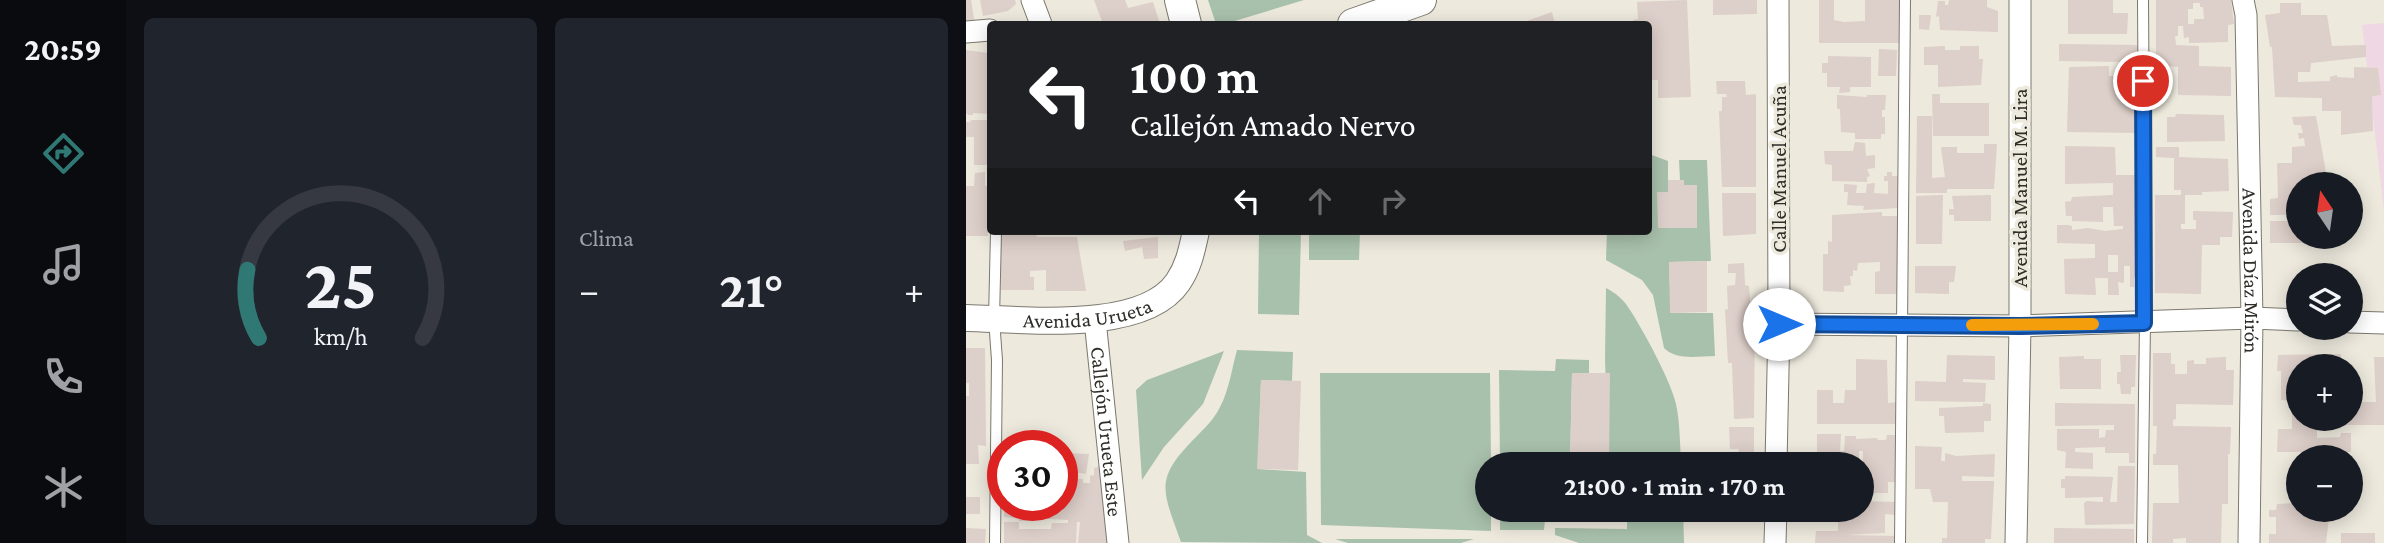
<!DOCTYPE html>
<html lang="es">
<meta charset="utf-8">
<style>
body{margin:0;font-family:"Crimson Pro",serif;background:#20242c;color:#f1f3f6;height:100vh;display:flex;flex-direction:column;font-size:26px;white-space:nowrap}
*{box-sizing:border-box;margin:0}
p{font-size:23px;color:#9ea1a6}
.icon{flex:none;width:38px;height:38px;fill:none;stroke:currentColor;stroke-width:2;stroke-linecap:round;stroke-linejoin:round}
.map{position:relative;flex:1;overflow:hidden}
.panel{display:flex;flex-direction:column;gap:18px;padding:18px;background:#0d0f14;width:840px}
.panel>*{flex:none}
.banner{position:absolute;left:21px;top:21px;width:665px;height:214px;border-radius:7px;box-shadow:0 4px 18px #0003;background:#202124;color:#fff;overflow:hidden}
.needle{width:46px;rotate:347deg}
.fabs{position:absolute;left:1320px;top:172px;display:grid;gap:14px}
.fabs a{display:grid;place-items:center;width:77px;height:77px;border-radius:50%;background:#171b24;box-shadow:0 4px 18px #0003;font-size:35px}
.speed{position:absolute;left:21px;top:430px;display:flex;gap:14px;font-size:35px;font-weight:700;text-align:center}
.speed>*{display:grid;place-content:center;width:91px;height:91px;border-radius:50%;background:#171b24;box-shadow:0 4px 18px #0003;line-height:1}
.speed .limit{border:10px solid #d22;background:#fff;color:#111}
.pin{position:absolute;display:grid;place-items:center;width:60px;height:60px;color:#fff;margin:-30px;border:4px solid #fff;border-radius:50%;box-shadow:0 2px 7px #0007}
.me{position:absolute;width:77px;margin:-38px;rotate:90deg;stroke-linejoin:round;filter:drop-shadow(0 0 5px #0008)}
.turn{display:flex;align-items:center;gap:24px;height:147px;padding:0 28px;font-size:32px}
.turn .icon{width:91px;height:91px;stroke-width:2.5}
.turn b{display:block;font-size:49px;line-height:60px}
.lanes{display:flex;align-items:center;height:66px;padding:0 28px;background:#0003;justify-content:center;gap:35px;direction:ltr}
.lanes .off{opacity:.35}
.big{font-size:52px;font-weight:700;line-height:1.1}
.panel .card{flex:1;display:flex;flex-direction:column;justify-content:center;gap:10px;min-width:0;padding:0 24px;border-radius:10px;background:#20242c}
.panel .dial{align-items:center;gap:0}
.dial svg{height:182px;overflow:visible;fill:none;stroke:#363941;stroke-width:7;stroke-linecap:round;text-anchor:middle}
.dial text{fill:#f1f3f6;stroke:none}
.heat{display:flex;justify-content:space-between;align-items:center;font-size:38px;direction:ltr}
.panel .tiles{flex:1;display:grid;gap:18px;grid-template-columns:repeat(2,1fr)}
.trip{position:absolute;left:509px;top:452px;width:399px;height:70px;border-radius:35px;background:#171b24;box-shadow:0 4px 18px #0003;font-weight:700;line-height:70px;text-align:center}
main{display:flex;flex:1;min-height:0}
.tabs{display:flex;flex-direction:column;width:126px;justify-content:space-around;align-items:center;background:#090b0e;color:#9ea1a6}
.tabs .icon{width:49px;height:49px}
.tabs .selected{color:#2f7874}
.tabs b{font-size:32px;color:#f1f3f6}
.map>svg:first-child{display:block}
</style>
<main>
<nav class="tabs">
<b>20:59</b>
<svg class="icon selected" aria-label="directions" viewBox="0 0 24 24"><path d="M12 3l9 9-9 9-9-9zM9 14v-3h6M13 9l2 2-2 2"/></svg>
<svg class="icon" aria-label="music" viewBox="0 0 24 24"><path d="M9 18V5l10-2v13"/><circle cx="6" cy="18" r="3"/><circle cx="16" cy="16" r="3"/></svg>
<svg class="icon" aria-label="phone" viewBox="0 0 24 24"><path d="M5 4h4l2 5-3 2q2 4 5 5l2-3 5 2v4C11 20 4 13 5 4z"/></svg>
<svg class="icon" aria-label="climate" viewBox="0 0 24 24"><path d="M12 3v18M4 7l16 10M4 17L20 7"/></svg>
</nav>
<section class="panel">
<div class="tiles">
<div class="card dial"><svg viewBox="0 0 100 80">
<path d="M14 69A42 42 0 1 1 86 69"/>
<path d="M14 69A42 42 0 0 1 9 39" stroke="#2f7874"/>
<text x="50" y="56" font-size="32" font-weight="700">25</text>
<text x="50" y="72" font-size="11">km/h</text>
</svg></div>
<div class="card"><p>Clima</p>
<div class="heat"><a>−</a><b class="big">21°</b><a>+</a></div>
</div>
</div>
</section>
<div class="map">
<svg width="1418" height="543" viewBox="0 0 1418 543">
<rect width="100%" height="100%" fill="#ede9dd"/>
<!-- education -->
<path fill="#efd8e3" d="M1418 23V210L1396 25Z"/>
<!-- green -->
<g fill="#a8c1ac">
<path d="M242 0H338L259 24H250Z"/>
<path d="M683 154 702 161V192H692V228L731 227V186L718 185 714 180 713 160H741L745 261 703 262 705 313H747L749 356C732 356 711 361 698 348L687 295 676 280 640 260 641 231H682Z"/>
<path d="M293 231H335L333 315 292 314Z"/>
<path d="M343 231H394L393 260H343Z"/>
<path d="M640 288C650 293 658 300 664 310 677 330 705 381 710 404 714 423 714 444 715 464H643L639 360Z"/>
<path d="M271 350 327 352 326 381 295 380 292 469 340 472 341 535 356 543 215 542C196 489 188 479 230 437 239 428 249 418 254 407 263 390 266 368 271 350Z"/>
<path d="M258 351 237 404 198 447 176 480 170 390 181 380Z"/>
<path d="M590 359 623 360V373H606L604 464H534L533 370 589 371Z"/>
<path d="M354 373H524L525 464H522V509H525V531L355 525Z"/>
<path d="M534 509H717L718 543H613L589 535V528L661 529V520H579L578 530H534Z"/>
<path d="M369 539H508L495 543H382Z"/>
</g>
<!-- building -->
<g fill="#ddcfc9" fill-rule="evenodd">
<path d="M0 0H5L9 25 0 24Z"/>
<path d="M14 0H49L50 4 42 11 17 16Z"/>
<path d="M128 0H159L162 8 187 2 194 24H137Z"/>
<path d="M721 0 725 97 692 98V80H682V24H667V20L672 19 671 2Z"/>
<path d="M747 0H791V14L747 15Z"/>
<path d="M853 0H868V20L878 22 899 21V0H934V43H853Z"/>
<path d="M983 0H1021V7L1032 11V32L974 30 973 16 970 17 972 1H979V5H982Z"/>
<path d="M1102 0H1147V13H1162L1161 34H1102Z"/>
<path d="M1190 0H1265L1268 24 1262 25V42L1223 43V37L1218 38 1217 26H1212V36H1209L1210 45 1233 46V66L1265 67V96L1212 95V67L1190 65ZM1227 3H1234V7H1237L1238 19H1228V24H1222V9H1227Z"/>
<path d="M1314 3H1335V15H1361L1366 46 1400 45V57L1345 63 1344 72H1332V82L1364 81V77L1371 75V77L1388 78V67L1412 68 1415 95 1406 96 1407 131 1375 135V111H1356V98L1309 97 1306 47H1304L1299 15 1314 13Z"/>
<path d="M586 12 589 24H552Z"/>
<path d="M953 15H965L963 30 953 29Z"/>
<path d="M1093 44 1172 45 1173 133 1101 132 1103 67 1143 66V76H1167V73H1157V62L1093 61Z"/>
<path d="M979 46V50H994V46H1013V59H1017L1015 85 972 87V65H958V47Z"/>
<path d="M913 49 931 50 930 76H912Z"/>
<path d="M0 50 22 53 24 114 7 113V115H2L0 113Z"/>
<path d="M862 56 905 57V87H884V92L873 93 874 87H861V73H856V63H862Z"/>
<path d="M750 81H779L780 95 790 94V187H756L753 111H756V97H761L760 94H751Z"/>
<path d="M966 94H974V103H1023V136H967Z"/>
<path d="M871 95 901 97V95H920L919 110H916V117H919V134H915V139H889V133L875 132 874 109H871Z"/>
<path d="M1210 114 1258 115 1259 141 1201 142V117H1209Z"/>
<path d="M951 116H966V178L979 177 975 147H991V153H1018V144H1031L1028 189H981V193H950Z"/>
<path d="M1350 116 1362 184H1332V215H1304V199L1312 198 1311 163H1326V147L1339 146 1338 138 1333 139 1332 133H1337L1335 125H1328L1326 117Z"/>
<path d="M5 120H24V165H8V137H0V122H4Z"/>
<path d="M889 142 899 143 900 156 909 155V168L901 169 904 176 901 177V182L866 181V165L859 164 858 151H887Z"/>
<path d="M1099 146 1149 147 1150 175H1172L1171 277H1168V287H1164V266H1158V283L1152 282 1153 295H1142V278H1129L1130 295 1099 294 1098 259 1129 258V244L1091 243V225H1102L1106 226V230L1122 228 1139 231 1157 229V226H1148L1147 207H1137V222L1106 221V216H1100L1099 202 1105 201 1106 197 1147 195V183L1099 184ZM1142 255H1152V272H1142Z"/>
<path d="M1190 147H1213V157L1262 159 1263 191 1236 192V195H1219V224H1215V229H1230V220H1227V211L1267 212 1266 237H1254V245H1236L1235 294 1189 293V195H1215V190H1208V158L1190 157Z"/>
<path d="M19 172V186H23L22 236H0V186H8L9 173Z"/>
<path d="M921 172H926V176H933V208L897 210 898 206 881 205 882 192H878V184L891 185 890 193H900L901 184 909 183 908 193 922 194V181H918V176H921Z"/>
<path d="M702 180H718V185H731V228H692L691 192H702Z"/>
<path d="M756 193H790V234L757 236Z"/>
<path d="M1384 193H1393L1394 214 1384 215Z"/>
<path d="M977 195 976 244H950V196Z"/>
<path d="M1025 195V221H988V215H983V209H988L986 196Z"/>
<path d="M916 212V216H933L932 294H909V272L914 271V262L892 263 891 271 887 270V276H884L885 285 878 286V292L857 291V254H862V241L866 242V215Z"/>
<path d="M1304 221H1332V236H1345V243H1304Z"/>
<path d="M35 231H70L71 237H111L120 291H80V270L64 271V277H68V290H35Z"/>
<path d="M192 237V258L178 259 176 247 159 251 157 241Z"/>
<path d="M741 261V312L704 313 703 262Z"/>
<path d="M778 263 779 285 783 286 785 313 789 312 788 418 768 419 766 363H762L759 310 762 309 761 286 769 285 770 273H762V264Z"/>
<path d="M949 266H990L988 282H983V294L949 293Z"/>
<path d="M0 348H19L20 446 12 445 13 464H0V396H3V383H0Z"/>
<path d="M1187 353H1205V364H1209V374H1221V361L1228 360V364H1240V358L1260 357V370H1268L1267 405 1210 404V419L1207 420V426L1265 427 1264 454H1262V504H1256L1255 543H1220V538L1207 539V543H1186L1187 503H1213L1212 465H1187V454H1190L1191 426H1187Z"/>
<path d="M1375 354V366H1332V401L1315 400V371H1311L1312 355Z"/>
<path d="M981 355 1029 356V380L997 379V382L1020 383 1019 402 949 401V381L980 382Z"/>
<path d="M1154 355H1170L1169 387H1165V394H1155L1154 384H1151V372H1155Z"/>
<path d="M1118 356V359H1135V389H1094L1093 357Z"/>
<path d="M1408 357H1418V425H1361V429H1351V438L1374 437 1375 433H1385V452H1311L1312 429H1326V403H1332V418H1384V402H1410Z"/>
<path d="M890 359 921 360 922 403 932 402 931 424H851V390H867V403H878L879 390H890Z"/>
<path d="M606 373H644L643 464H604Z"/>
<path d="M295 380 335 381 332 470 291 469Z"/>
<path d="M1017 403 1025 404V421H1018V432L979 433 978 416H973V408L1017 406Z"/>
<path d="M1089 403 1169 404V463H1163V453H1139V447L1109 448V452L1127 453V469L1099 468 1100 452 1091 450V429H1133V438L1139 437 1140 430H1148V425L1089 426Z"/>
<path d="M763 427H788V464H765L764 453H772L773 449H764Z"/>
<path d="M851 434H875L874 451H878L879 436H890V439L911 438 912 440H920L921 435H931V482H922V493H903V498H897V451H893V464H851Z"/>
<path d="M949 446 976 447 975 461H979V453L990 456 1029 454 1028 477 996 476V481H1028L1025 539H1019V543H976V538H981L982 502H967L964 489H949Z"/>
<path d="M96 453 123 454 120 474 96 470Z"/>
<path d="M134 466 141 543H112L114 522H111L110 543H38V522H53V529H85L86 523H102V520L67 518V521H53V518L38 517V506H96V478L117 479V483H124V476L128 475V468Z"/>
<path d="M1152 466H1169L1168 524 1119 525 1118 503 1121 501 1137 502V497L1099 498V488H1095V479H1099V476L1147 477 1144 502H1151Z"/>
<rect x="0" y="497" width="14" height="17"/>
<path d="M896 501 931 502 930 515 919 514V533L879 535 930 536V543H849L850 531H872V520L869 518H850V509H896Z"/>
<path d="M1332 503V509H1364L1360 543H1303V534H1310V517H1303V510H1310L1311 504Z"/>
<path d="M771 509H786L784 520H771Z"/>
<path d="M0 528 20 529 19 543H0Z"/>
<path d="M1088 528 1168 529V543H1088Z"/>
<rect x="1375" y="533" width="34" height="10"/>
</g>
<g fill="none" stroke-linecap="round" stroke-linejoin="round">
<!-- service casing -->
<g stroke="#7b786d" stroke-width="12">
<g id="service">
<path d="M29 543 31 360 28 319 30 232"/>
<path d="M934 543 939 0"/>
<path d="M1176 543 1179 323 1177 0"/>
</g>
</g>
<!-- minor casing -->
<g stroke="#7b786d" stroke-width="23">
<g id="minor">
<path d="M66 0 75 24"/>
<path id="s1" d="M1277 0 1280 15 1286 318 1283 543"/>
<path d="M0 32 24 30"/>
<path id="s2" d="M129 320 152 543"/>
<path d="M1384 322 1418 323"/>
<path d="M813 324 1054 326 1286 318 1332 320"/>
<path d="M810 464 813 324 812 0"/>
<path d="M809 543 810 509"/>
<path d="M1050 543 1054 326V0"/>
</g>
</g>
<!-- tertiary casing -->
<g stroke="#7b786d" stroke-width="28">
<g id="tertiary">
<path id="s3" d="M0 318C55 319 177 334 212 282 223 266 226 249 230 231"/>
</g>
</g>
<!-- secondary casing -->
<g stroke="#7b786d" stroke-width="32">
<g id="secondary">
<path d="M214 0 220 24"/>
<path d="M387 24 455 0"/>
</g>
</g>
<!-- service -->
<use href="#service" stroke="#fff" stroke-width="10"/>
<!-- minor -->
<use href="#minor" stroke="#fff" stroke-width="21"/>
<!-- tertiary -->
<use href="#tertiary" stroke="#fff" stroke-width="26"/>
<!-- secondary -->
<use href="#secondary" stroke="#fff" stroke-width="30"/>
</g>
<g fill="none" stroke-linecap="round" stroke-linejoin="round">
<!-- route casing -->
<g stroke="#114b97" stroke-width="18">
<path id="route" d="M813 324 1054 326 1178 323 1177 81"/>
</g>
<!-- route -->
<use href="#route" stroke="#1a73e8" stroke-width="12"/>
<!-- slow -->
<path stroke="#f59e0b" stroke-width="12" d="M1006 325 1127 324"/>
</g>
<g text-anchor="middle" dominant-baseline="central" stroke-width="7" stroke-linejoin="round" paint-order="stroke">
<!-- street labels -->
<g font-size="21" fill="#2e2d28" stroke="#ede9dd">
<text transform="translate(813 169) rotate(-90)">Calle Manuel Acuña</text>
<text transform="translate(1054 188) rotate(-90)">Avenida Manuel M. Lira</text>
<text stroke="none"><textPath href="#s1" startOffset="271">Avenida Díaz Mirón</textPath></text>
<text stroke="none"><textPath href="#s3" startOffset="122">Avenida Urueta</textPath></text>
<text stroke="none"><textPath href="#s2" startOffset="112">Callejón Urueta Este</textPath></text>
</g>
</g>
</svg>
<div class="fabs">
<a><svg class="needle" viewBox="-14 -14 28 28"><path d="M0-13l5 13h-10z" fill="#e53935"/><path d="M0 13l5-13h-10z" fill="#9ea1a6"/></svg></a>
<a><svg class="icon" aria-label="layers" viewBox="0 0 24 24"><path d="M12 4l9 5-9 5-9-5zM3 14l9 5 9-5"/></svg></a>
<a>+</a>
<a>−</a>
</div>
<div class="speed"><div class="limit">30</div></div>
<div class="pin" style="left:1177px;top:81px;background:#d93025"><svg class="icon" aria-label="arrive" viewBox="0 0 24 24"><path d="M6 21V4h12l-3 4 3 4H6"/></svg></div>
<svg class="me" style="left:813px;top:324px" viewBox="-20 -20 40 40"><circle r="19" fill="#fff"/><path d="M0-13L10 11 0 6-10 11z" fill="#1a73e8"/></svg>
<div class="trip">21:00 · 1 min · 170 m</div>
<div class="banner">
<div class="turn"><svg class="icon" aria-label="left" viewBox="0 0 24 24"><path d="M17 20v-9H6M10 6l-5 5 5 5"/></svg><div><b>100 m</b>Callejón Amado Nervo</div></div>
<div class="lanes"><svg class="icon" aria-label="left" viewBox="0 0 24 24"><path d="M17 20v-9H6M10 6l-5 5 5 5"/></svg><svg class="icon off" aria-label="ahead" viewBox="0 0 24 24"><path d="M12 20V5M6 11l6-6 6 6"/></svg><svg class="icon off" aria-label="right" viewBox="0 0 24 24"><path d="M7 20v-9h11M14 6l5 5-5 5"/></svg></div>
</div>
</div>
</main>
